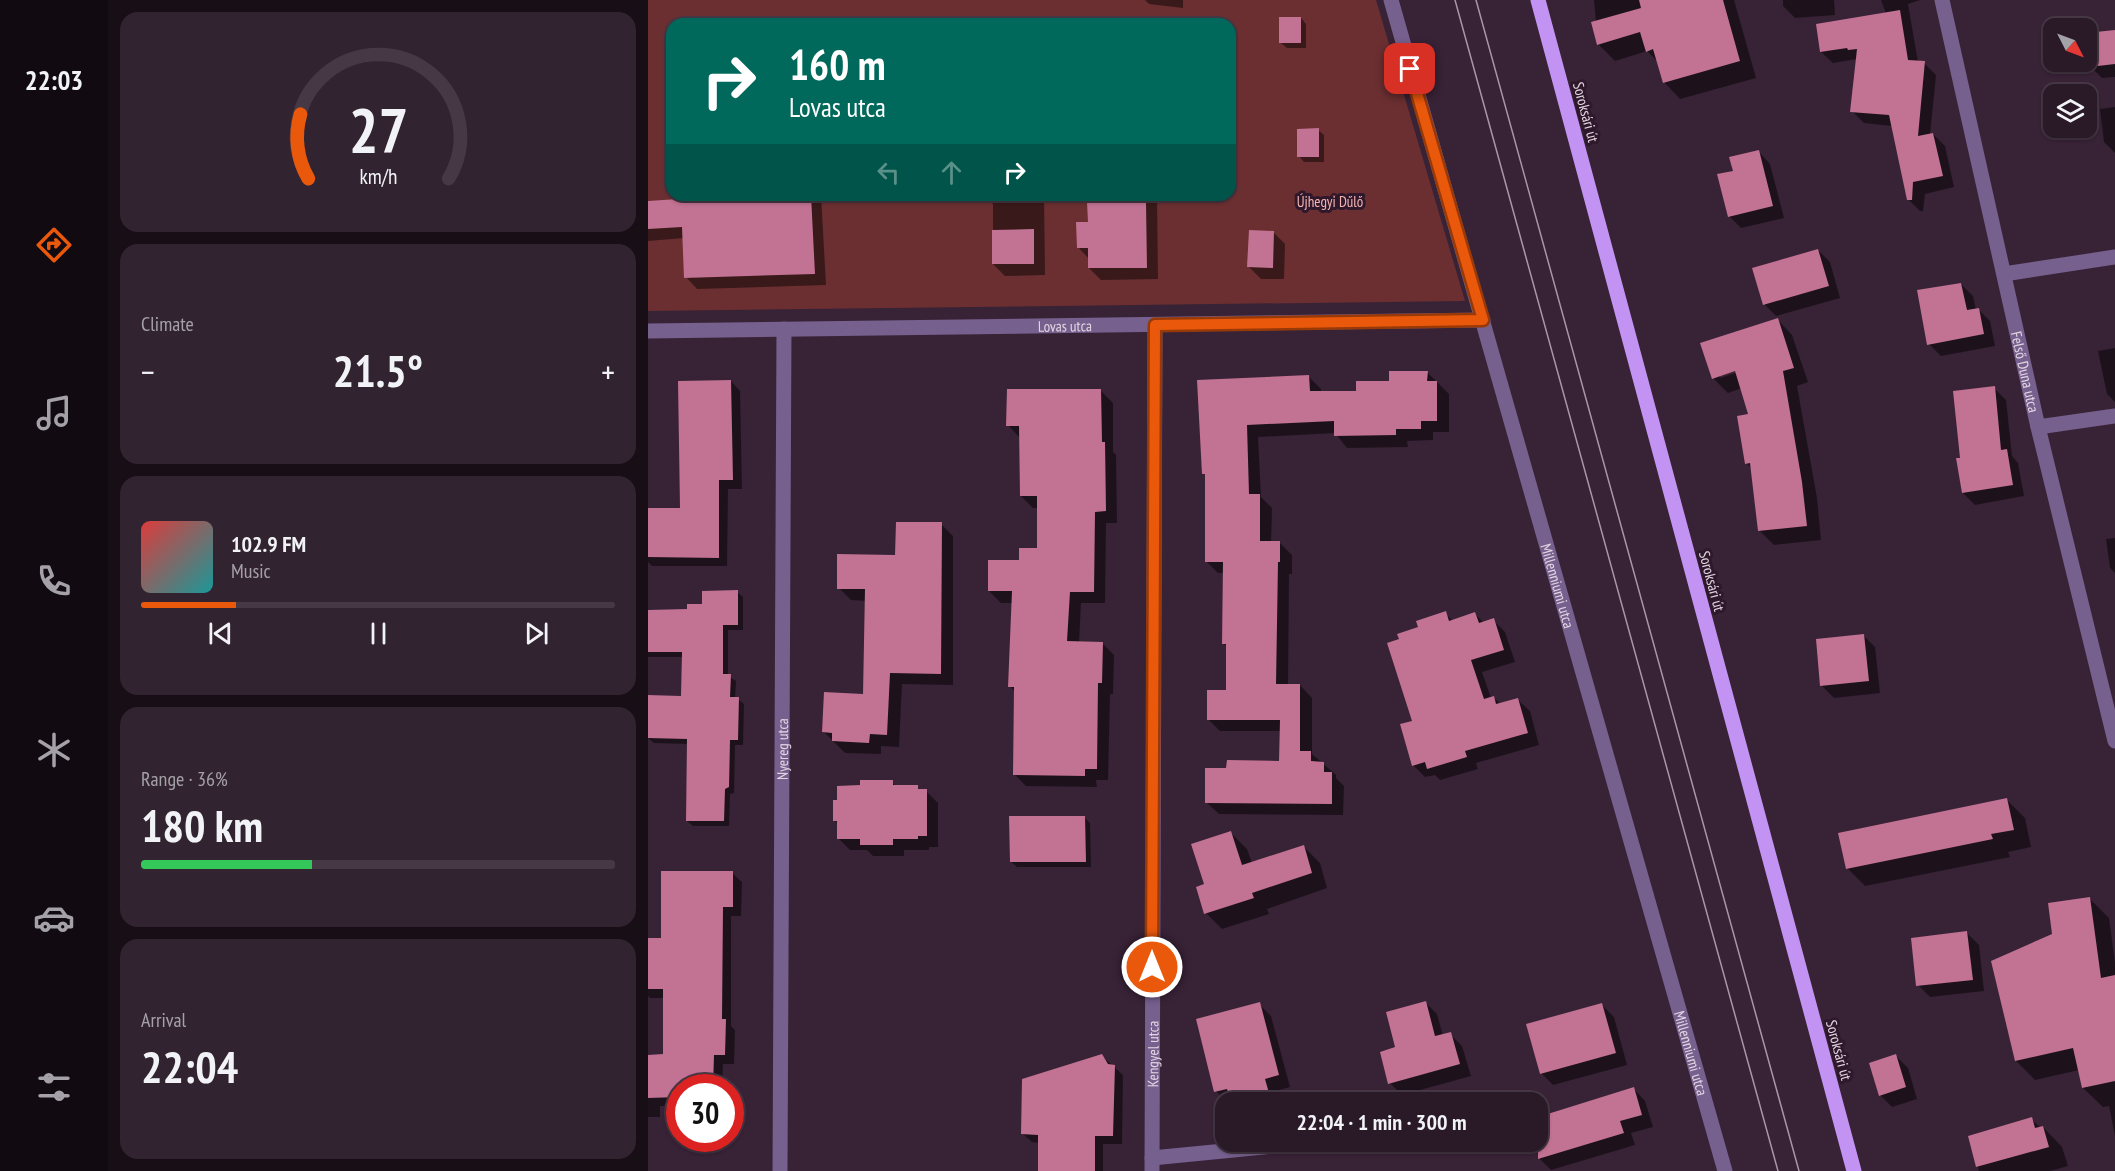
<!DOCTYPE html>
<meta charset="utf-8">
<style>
body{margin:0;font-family:"PT Sans Narrow",sans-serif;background:#322330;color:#f1f3f6;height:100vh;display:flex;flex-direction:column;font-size:22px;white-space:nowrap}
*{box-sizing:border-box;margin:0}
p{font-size:20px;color:#a5a1a8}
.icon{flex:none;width:33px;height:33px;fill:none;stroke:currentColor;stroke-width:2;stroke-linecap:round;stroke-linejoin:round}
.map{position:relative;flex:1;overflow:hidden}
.panel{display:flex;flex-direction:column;gap:12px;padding:12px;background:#170e16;width:540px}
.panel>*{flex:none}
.hud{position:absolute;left:18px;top:18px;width:570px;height:183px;border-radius:18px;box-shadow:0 2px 4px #0004,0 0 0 2px #463845;background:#00695c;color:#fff;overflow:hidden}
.needle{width:39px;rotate:132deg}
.controls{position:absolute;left:1395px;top:18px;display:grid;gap:12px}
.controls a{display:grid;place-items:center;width:54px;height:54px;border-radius:12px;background:#2a1a28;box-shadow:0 2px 4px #0004,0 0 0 2px #463845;font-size:30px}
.speed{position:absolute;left:18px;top:1074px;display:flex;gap:12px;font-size:30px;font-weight:700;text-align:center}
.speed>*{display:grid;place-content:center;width:78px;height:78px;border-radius:50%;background:#2a1a28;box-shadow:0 2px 4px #0004,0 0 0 2px #463845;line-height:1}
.speed .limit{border:9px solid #d22;background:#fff;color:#111}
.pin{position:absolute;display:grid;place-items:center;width:51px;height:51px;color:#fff;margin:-26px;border-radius:12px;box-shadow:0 3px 9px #0006}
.me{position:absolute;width:66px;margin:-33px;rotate:0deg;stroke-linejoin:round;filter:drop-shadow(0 0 4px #0008)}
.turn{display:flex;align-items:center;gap:21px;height:126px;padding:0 24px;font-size:27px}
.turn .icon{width:78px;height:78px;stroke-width:2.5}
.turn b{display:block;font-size:42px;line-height:51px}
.lanes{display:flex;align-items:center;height:57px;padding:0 24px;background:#0003;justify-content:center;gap:30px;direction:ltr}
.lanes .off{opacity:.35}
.big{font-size:45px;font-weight:800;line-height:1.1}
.panel .card{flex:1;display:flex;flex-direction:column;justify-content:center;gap:9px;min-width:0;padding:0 21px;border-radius:18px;background:#322330}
.panel .dial{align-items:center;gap:0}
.dial svg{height:156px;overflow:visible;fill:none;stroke:#463845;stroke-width:7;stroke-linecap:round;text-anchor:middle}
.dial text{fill:#f1f3f6;stroke:none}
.song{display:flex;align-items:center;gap:18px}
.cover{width:72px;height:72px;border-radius:9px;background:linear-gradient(135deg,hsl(0 70% 55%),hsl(180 70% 35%))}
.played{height:6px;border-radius:3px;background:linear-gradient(90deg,#ea580c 20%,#463845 20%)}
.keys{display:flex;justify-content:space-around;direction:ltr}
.heat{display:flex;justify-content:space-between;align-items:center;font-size:33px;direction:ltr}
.charge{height:9px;border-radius:4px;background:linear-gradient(90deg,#34c759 36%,#463845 0)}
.trip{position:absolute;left:567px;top:1092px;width:333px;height:60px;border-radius:18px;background:#2a1a28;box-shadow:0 2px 4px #0004,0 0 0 2px #463845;font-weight:800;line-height:60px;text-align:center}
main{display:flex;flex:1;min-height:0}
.tab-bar{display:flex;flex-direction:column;width:108px;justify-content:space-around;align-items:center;background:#110a10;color:#a5a1a8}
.tab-bar .icon{width:42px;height:42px}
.tab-bar .selected{color:#ea580c}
.tab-bar b{font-size:27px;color:#f1f3f6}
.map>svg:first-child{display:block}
</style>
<main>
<nav class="tab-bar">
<b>22:03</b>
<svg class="icon selected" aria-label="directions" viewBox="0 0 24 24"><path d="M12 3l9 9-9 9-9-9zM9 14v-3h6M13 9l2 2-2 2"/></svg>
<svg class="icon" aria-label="music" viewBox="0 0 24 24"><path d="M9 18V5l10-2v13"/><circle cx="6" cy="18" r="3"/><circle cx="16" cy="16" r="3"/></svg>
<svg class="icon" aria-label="phone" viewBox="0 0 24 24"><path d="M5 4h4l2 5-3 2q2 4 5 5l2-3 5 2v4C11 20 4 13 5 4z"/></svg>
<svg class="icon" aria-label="climate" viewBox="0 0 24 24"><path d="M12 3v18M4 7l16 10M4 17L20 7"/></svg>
<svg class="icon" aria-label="car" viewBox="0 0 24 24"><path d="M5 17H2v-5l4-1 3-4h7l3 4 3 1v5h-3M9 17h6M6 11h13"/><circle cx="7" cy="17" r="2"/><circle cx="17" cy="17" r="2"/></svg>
<svg class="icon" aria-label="filters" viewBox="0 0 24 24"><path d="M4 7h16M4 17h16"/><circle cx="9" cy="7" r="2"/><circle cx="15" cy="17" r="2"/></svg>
</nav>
<section class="panel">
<div class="card dial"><svg viewBox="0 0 100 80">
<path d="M14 69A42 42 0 1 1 86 69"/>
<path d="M14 69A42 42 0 0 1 10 36" stroke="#ea580c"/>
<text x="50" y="56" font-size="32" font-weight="700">27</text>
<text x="50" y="72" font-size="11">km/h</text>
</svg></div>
<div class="card"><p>Climate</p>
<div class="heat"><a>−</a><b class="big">21.5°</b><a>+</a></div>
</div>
<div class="card">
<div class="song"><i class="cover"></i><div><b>102.9 FM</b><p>Music</p></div></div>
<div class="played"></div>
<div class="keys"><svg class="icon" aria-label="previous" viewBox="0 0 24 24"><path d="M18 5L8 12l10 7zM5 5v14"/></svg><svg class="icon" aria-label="pause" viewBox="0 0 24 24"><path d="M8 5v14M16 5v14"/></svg><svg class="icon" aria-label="next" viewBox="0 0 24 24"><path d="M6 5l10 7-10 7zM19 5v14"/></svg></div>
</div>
<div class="card"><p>Range · 36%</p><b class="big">180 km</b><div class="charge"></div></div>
<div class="card"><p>Arrival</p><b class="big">22:04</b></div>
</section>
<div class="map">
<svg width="1467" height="1171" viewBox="0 0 1467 1171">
<rect width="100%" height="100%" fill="#382236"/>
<!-- green -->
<path fill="#6b2f31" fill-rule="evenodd" d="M0 0H728L817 301 0 311ZM24 24H582V195H24Z"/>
<!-- shadow -->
<g fill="#0007" fill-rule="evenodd">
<path d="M497 0H535V8L501 4Z"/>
<path d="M946 0H1086L1108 78 1032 99 1016 82 1010 62 999 51 967 61 950 44Z"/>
<path d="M1135 0H1186L1187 15 1147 18 1135 6Z"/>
<path d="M1233 0H1272L1260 4 1270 62 1276 63 1288 75 1282 135 1285 134 1297 146 1306 187 1277 194 1275 211H1272L1260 199 1244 126 1216 123 1204 111 1209 59 1185 63 1173 52 1238 14Z"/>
<path d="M653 18 658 24V48H639L633 43Z"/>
<path d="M1467 32V77L1454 78 1442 66Z"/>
<path d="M1467 107V153L1456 142 1452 109Z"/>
<path d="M670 130 676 135V162H656L651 156Z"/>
<path d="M1111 152 1122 164 1136 218 1093 228 1081 216 1086 172Z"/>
<path d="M46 195H173L178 285 49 289 38 277 36 238 0 241V203L46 199Z"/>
<path d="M336 195H396L397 275 357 276 345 264V204Z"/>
<path d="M443 195H523L509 196 510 279 453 280 441 268V259L430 247 441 224Z"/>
<path d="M625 232 637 244 636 279H613L601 267Z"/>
<path d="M1170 250 1182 262 1192 298 1128 316 1116 304Z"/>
<path d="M1313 284 1325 296 1328 310 1330 309 1342 321 1347 346 1293 356 1281 344Z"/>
<path d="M1130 320 1144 335 1160 382 1149 386 1169 498 1173 540 1126 545 1111 530 1105 469 1098 463 1102 415 1094 388 1080 393 1065 378ZM1093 368 1094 371 1072 378V375Z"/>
<path d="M1467 348V402L1459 394 1450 351Z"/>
<path d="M779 372 801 394V432H785V440L759 441 760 447 699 448 687 433 610 437 613 497 624 508 623 543H632L644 555V574H641L640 685H652L664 698V754L688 775V778L696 786 695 815 571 814 558 802 580 770 633 763V731H572L560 719 579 691 580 647 576 644V573H570L558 561 559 476 556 473 550 381 661 377 673 389V392L710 393Z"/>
<path d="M83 381 92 391 94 489H80L79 566H4L0 562V510H34Z"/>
<path d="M1346 388 1358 400 1364 456 1370 463 1376 496 1327 505 1315 493 1314 459Z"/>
<path d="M453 391 465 403V452L468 455 469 523H458L457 603H433L431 643H454L466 655 465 694H462L460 780H448L449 787 378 786 366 774 367 692 362 686 365 603H353L341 591 372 561 391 549V508H385L373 496 372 438 360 425Z"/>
<path d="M293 524 305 536V685L254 684 251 747 233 746V754L197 753 176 732 217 695 218 601 203 600 191 588 249 556Z"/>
<path d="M1467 538V573L1462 568 1458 539Z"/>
<path d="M89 592 95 597V630H80V676L88 681 87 698 90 699 96 704 95 745H87L86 793 82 794 81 826H45L39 821 40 744 6 743 0 738 34 697 36 657H0V612L41 611Z"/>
<path d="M797 613 805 621 827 614 836 623 845 620 857 632 867 662 834 672 843 698H846L853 704 870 700 882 711 891 745 828 763 830 769 792 780 787 775 777 777 765 765 766 722 753 640Z"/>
<path d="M1215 635 1227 647 1232 693 1186 698 1174 686Z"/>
<path d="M244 782 249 787H269L273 791H278L290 803V847H281V850H256V856H225L219 850H202L190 838V824L186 820 190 801 213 787Z"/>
<path d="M1359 800 1377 818 1383 847 1360 852 1362 857 1217 886 1199 868Z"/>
<path d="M437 818 442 823 443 867H369L363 862Z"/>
<path d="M583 833 599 849 604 863 656 847 672 863 679 888 619 909 621 914 574 929 558 913V885Z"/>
<path d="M84 873 94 882 93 916H83V1026L87 1030 86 1064H75L74 1088H32V1106H12V1117H0V1056H16L17 998H2L0 996V940H14Z"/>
<path d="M1442 899 1461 918 1467 963V1136L1461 1106 1455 1107 1435 1088 1431 1070 1387 1080 1368 1061 1406 935Z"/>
<path d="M1319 933 1331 945 1336 991 1282 997 1270 985Z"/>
<path d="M777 1002 789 1014 795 1036 802 1034 814 1046 823 1076 754 1095 742 1083 749 1048Z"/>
<path d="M611 1004 623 1016 642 1087 628 1091 632 1102H579L568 1091Z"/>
<path d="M954 1005 966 1017 979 1065 905 1085 893 1073Z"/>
<path d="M454 1056 475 1075 474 1144H455V1171H391L392 1143 384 1142 375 1134Z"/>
<path d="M1248 1056 1260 1068 1269 1099 1244 1107 1232 1095Z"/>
<path d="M986 1089 997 1101 1005 1127 983 1133 987 1145 903 1170 891 1158 886 1142H890V1119Z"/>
<path d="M1383 1119 1393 1128 1395 1127 1414 1147 1420 1166 1402 1171H1331L1321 1137Z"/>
</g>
<!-- building -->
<g fill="#c27292">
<path d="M991 0H1075L1092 61 1015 83 1005 49 998 52 992 32 949 45 943 22 993 8Z"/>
<path d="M1252 10 1260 60 1277 61 1270 136 1285 133 1295 176 1265 182 1264 200H1259L1241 115 1202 112 1209 49 1200 50 1199 48 1172 52 1168 24Z"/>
<rect x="631" y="17" width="22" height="26"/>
<path d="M1467 30V64L1441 67 1438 33Z"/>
<path d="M671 128V157H649V129Z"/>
<path d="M1111 150 1125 206 1080 217 1069 174 1085 171 1081 157Z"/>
<path d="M45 195H163L167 274 36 278 34 227 0 229V201L45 198Z"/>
<path d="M439 202H498L499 268H440V248H429L428 222H440Z"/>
<path d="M386 229V264H344V230Z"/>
<path d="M601 230 626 231 625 268 599 267Z"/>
<path d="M1170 249 1181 286 1115 305 1104 268Z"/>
<path d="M1313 283 1319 310 1331 308 1336 334 1279 345 1269 290Z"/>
<path d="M1130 318 1146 368 1135 371 1154 482 1159 526 1110 531 1102 463 1097 464 1089 416 1100 414 1087 371 1064 379 1052 343Z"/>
<path d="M741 371H780L779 381H789V421H773V429H748V435L686 436V421L599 425 601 494H612V541H632V562H630L628 684H652V751H663V761L676 762V772H684V804L557 803V768H578L579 760 631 761 632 720H559V690H578V644H574L575 562H557V474H554L549 380 661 375 662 391H708V381H741Z"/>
<path d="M83 380 85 480H71V558L0 557V508H32L30 381Z"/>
<path d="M1347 386 1353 450 1359 449 1365 485 1314 493 1308 458H1312L1305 391Z"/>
<path d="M359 389H453L454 442H457L458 511 447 512 446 592H422L419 641 455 642 454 683H450L449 769H437V776L365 775 366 687H360L364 591H340V560H371V548H389V496H372L371 426H358Z"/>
<path d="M248 522H294L293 674 242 673 239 735 222 734 221 743 184 741V733L174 732 176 692 215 694 217 589H189V554L247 555Z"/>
<path d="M90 590V625H75V674H83L82 697H91L90 740H82L81 787 77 789 76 821H38L39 739 0 738V695L33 696 34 652H0V610L39 609V604H54V591Z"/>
<path d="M798 611 801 621 827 612 831 623 846 618 856 650 823 660 836 699 846 696 848 704 870 698 880 733 817 751 819 757 779 769 777 762 764 766 752 724 764 721 739 643 751 639 749 634 770 627 768 621Z"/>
<path d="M1216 634 1221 681 1172 686 1168 639Z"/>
<path d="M212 780H245V785H270V789H279V836H270V839H245V845H212V839H189V821H185V800H189V786L212 785Z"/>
<path d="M1359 798 1366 830 1343 834 1345 839 1198 869 1190 833Z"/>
<path d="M361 816H437L438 862H362Z"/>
<path d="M583 831 594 865 656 845 664 873 604 893 606 898 556 914 548 887 556 884 543 844Z"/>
<path d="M13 871H85V907H75L74 1019H78L77 1055H66L65 1088H32V1097L0 1098V1055L15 1054V989H0V938H13Z"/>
<path d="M1442 897 1453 978 1467 975V1081L1434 1088 1425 1048 1367 1061 1343 961 1404 934 1400 903Z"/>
<path d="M1319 931 1325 980 1268 986 1263 938Z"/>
<path d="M778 1001 787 1036 803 1032 812 1064 740 1084 732 1052 747 1047 738 1012Z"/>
<path d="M612 1002 631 1075 617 1079 621 1093 583 1102 579 1089 566 1092 548 1019Z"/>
<path d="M954 1003 968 1053 892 1074 878 1024Z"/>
<path d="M454 1054 460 1064 467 1065 465 1136H447V1171H390V1135L373 1134 374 1079Z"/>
<path d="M1248 1054 1258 1087 1231 1096 1221 1063Z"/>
<path d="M986 1087 994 1115 972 1121 976 1133 890 1159V1117Z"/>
<path d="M1384 1117 1387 1128 1395 1126 1401 1147 1328 1167 1320 1136Z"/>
</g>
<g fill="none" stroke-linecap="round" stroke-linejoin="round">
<!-- minor -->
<g stroke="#76608e" stroke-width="15">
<path id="s1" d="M743 0 1077 1171"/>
<path id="s2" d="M1294 0 1390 427 1467 741"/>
<path d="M1356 274 1467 257"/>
<path id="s3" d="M0 331 835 320"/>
<path d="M1390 427 1467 416"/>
<path d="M504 1158 667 1142"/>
<path id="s4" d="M132 1171 136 329"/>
<path id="s5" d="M504 1171 507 325"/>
</g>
<!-- major -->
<path stroke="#c293f2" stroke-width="15" d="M890 0 1206 1171"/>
<!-- tram -->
<g stroke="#a897a6" stroke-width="1.5">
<path d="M807 0 1130 1171"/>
<path d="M828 0 1151 1171"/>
</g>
</g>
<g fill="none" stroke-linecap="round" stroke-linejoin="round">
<!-- route casing -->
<g stroke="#983908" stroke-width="15">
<path id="route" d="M504 967 507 325 835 320 762 69"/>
</g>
<!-- route -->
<use href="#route" stroke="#ea580c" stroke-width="10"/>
</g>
<g text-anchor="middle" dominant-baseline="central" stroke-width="6" stroke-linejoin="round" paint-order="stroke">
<!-- street labels -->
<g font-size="15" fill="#e4d5e2" stroke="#2e182b">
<text transform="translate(938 112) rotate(75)">Soroksári út</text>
<text stroke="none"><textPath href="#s3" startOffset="417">Lovas utca</textPath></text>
<text stroke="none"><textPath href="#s2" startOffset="381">Felső Duna utca</textPath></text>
<text transform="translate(1064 581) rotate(75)">Soroksári út</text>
<text stroke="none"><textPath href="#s1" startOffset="609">Millenniumi utca</textPath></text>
<text stroke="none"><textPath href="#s4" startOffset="422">Nyereg utca</textPath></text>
<text transform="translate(1191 1050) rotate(75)">Soroksári út</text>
<text stroke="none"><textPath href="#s1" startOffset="1095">Millenniumi utca</textPath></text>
<text stroke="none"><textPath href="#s5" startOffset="117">Kengyel utca</textPath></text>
</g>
<!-- park labels -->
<g font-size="15" fill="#f8b2b0" stroke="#2e182b">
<text x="682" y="201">Újhegyi Dűlő</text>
</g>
</g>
</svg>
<div class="controls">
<a><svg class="needle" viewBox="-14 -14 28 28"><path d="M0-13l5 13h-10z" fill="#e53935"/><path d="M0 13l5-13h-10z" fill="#a5a1a8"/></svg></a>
<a><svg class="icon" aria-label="layers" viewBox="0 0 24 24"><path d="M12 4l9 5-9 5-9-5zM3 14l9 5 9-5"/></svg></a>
</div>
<div class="speed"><div class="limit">30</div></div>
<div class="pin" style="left:762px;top:69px;background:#d93025"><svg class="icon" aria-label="arrive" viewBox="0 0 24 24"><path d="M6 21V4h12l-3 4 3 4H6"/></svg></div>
<svg class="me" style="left:504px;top:967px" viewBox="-20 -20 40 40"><circle r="17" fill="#ea580c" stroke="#fff" stroke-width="3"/><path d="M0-11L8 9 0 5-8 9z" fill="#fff"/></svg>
<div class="trip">22:04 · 1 min · 300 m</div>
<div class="hud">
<div class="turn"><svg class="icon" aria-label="right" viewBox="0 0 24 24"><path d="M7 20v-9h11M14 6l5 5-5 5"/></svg><div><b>160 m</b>Lovas utca</div></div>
<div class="lanes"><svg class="icon off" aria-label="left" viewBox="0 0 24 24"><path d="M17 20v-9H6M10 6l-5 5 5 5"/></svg><svg class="icon off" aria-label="ahead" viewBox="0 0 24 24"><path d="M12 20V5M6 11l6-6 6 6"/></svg><svg class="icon" aria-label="right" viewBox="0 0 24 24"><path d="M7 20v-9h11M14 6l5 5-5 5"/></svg></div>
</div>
</div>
</main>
